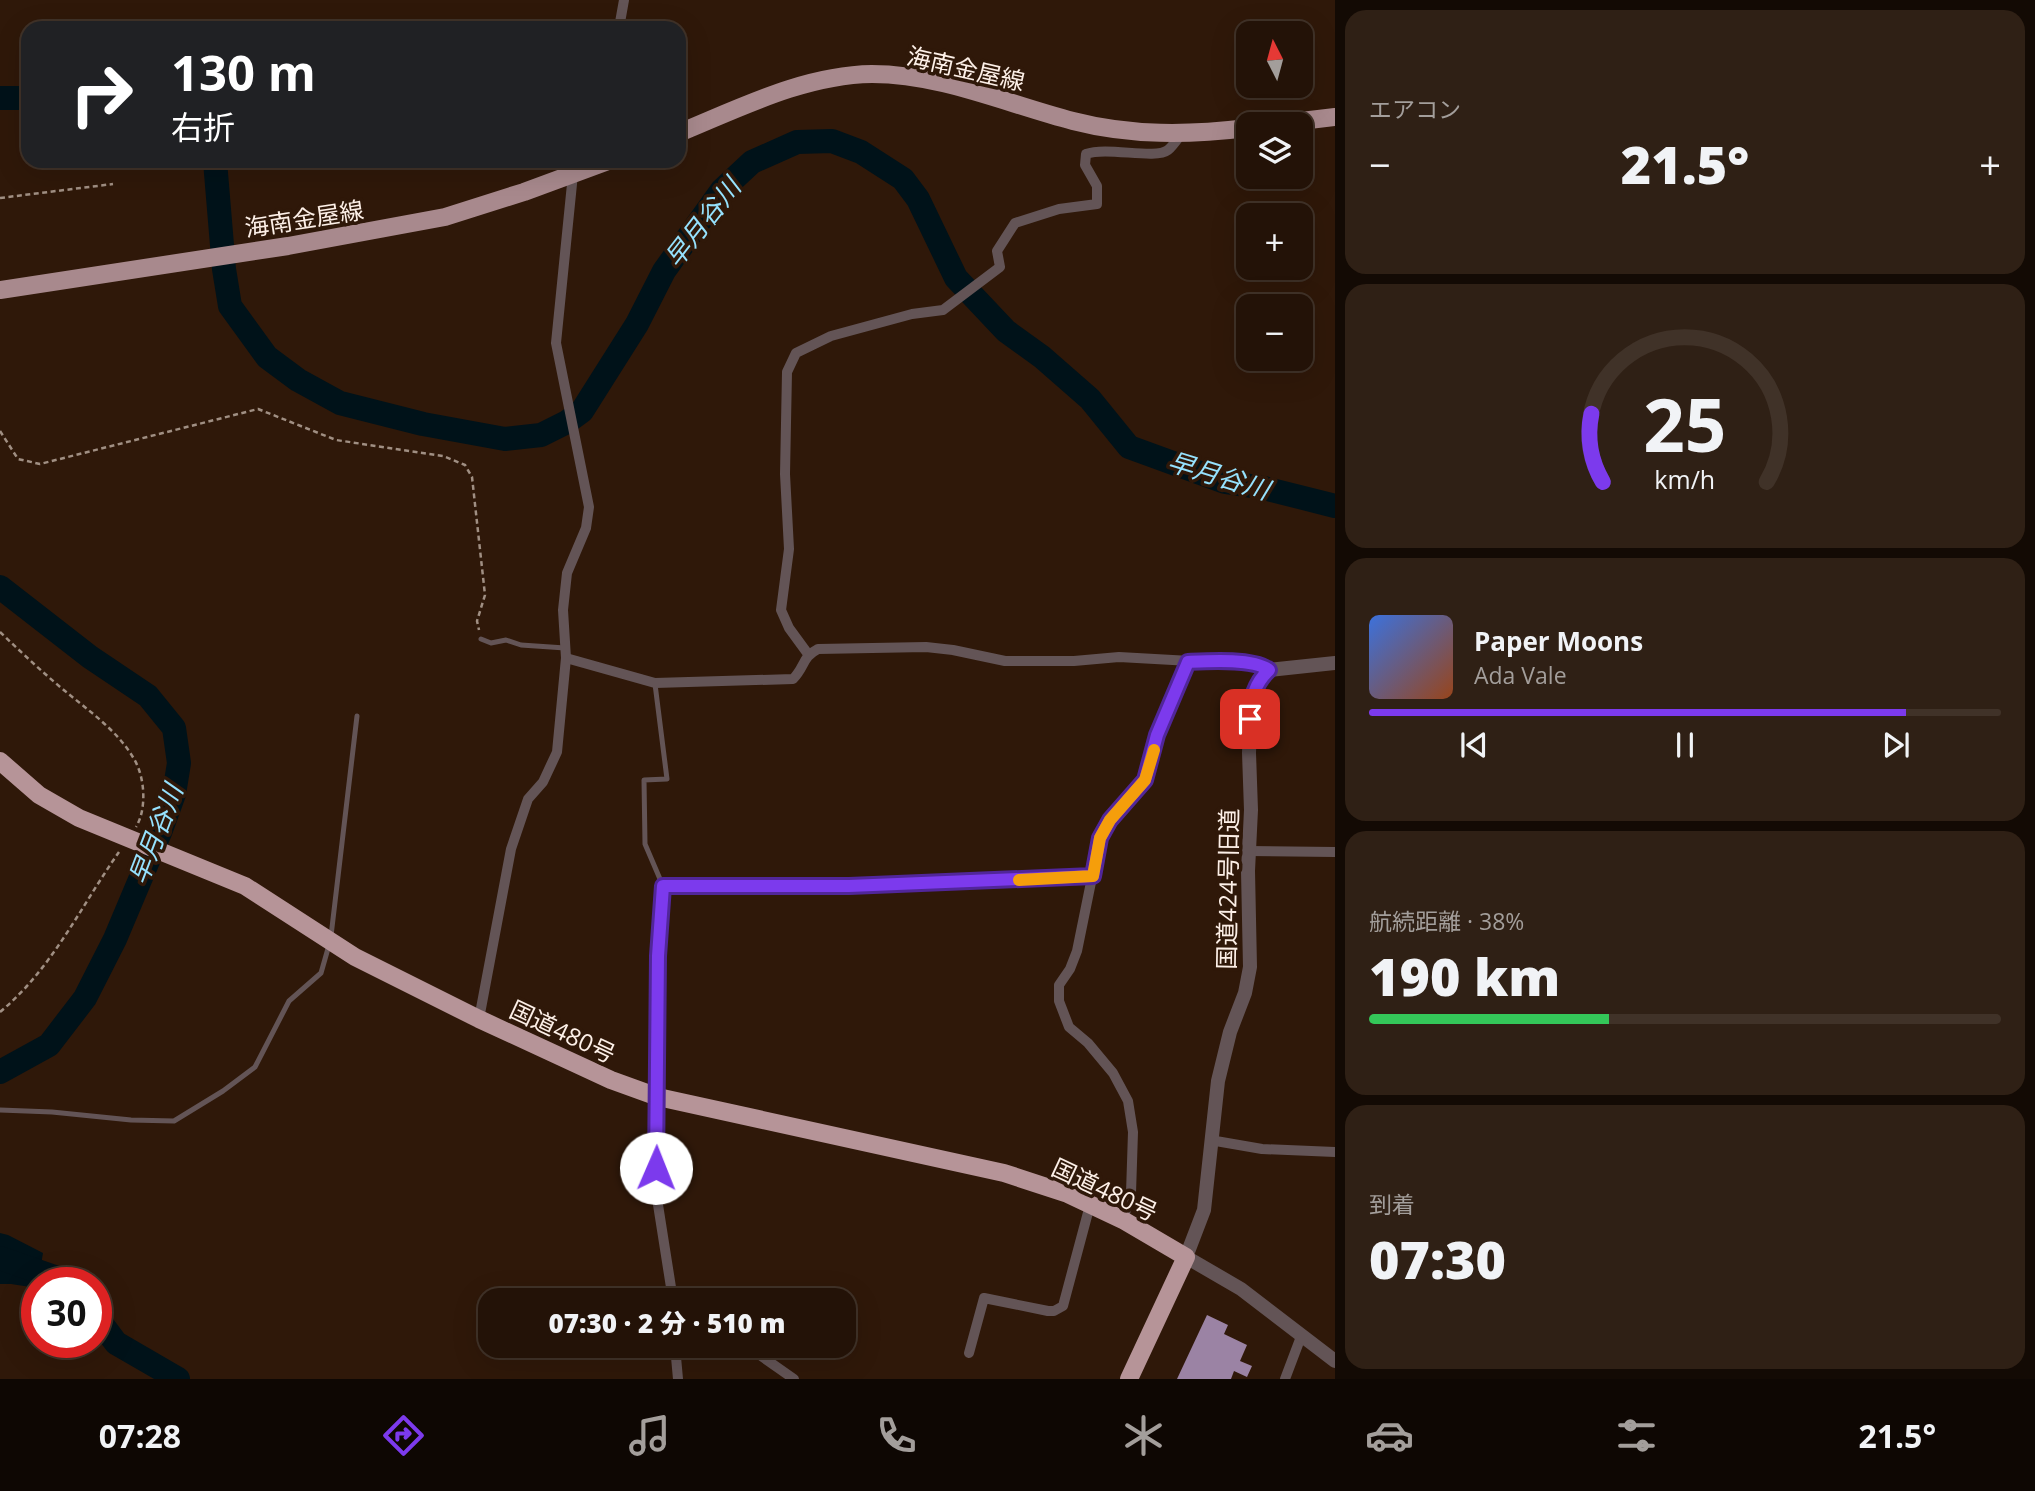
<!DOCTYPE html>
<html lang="ja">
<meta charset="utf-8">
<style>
body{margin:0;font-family:"Open Sans","Noto Sans JP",sans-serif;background:#2f2015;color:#f1f3f6;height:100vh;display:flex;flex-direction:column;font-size:26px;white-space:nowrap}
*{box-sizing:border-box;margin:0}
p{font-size:23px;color:#a39e9b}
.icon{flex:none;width:38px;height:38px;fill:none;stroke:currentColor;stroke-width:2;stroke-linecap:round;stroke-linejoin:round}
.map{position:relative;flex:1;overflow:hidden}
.side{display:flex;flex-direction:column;gap:10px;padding:10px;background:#130a04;width:700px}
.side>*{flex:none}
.banner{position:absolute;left:21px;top:21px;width:665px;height:147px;border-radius:21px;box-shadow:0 7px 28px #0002,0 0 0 2px #403228;background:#202124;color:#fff;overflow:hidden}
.needle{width:46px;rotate:354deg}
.buttons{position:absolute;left:1236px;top:21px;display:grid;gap:14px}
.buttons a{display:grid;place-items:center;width:77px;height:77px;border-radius:14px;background:#231207;box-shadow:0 7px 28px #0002,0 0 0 2px #403228;font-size:35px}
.speed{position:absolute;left:21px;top:1267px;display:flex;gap:14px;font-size:35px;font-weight:700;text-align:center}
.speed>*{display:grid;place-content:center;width:91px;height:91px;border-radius:50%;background:#231207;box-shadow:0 7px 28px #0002,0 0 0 2px #403228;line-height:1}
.speed .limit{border:10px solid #d22;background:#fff;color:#111}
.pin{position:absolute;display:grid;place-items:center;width:60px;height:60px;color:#fff;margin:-30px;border-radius:14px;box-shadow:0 4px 10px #0006}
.me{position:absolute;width:77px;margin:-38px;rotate:1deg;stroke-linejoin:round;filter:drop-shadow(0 0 5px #0008)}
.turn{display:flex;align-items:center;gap:24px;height:147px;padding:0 35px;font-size:32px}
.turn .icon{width:91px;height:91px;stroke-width:2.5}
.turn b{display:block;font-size:49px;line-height:60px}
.big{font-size:52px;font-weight:800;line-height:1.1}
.side .card{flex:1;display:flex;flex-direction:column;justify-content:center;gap:10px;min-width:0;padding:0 24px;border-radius:21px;background:#2f2015}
.side .dial{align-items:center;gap:0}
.dial svg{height:182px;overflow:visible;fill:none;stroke:#403228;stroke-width:7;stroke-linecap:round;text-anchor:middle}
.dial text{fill:#f1f3f6;stroke:none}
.song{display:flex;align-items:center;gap:21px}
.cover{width:84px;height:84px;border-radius:10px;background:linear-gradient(135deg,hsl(220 70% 55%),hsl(20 70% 35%))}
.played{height:7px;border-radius:4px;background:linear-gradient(90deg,#7c3aed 85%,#403228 85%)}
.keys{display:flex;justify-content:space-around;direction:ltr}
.heat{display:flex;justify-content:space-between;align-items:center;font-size:38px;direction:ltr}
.charge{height:10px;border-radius:5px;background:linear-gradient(90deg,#34c759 38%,#403228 0)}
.trip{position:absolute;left:478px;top:1288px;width:378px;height:70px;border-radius:21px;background:#231207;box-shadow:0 7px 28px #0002,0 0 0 2px #403228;font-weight:800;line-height:70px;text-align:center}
.dock{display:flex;height:112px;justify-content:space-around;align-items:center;background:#0e0703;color:#a39e9b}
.dock .icon{width:49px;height:49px}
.dock .current{color:#7c3aed}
.dock b{font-size:32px;color:#f1f3f6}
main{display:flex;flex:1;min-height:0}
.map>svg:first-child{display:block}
</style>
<main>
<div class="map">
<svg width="1335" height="1379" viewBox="0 0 1335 1379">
<rect width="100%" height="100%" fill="#2f1809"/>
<!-- water -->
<path fill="#001219" d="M0 1233 8 1235 43 1253 37 1288 11 1284H0Z"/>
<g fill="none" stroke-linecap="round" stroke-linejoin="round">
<!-- river -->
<g stroke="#001219" stroke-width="24">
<path d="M0 98H28"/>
<path d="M215 161 224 269 230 306 267 357 298 380 340 403 423 424 505 439 541 435 567 422 582 411 637 324 664 271 722 190 752 162 797 142 832 141 861 152 903 179 918 199 956 278 1006 331 1042 357 1090 399 1129 447 1225 482 1264 488 1335 506"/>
<path d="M0 587 90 657 148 696 174 728 179 763 174 794 161 830 115 939 85 998 49 1045 0 1072"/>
<path d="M0 1258 72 1283"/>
<path d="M96 1316 116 1343 178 1379"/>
</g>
</g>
<!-- building -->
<path fill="#9b83a4" d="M1207 1315 1228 1325 1224 1334 1247 1345 1240 1361 1252 1366 1247 1377 1234 1371 1231 1379H1177Z"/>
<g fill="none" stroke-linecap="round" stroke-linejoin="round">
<!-- path -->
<g stroke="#a08f83" stroke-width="2.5" stroke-dasharray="5 3.5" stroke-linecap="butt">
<path d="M0 198 113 184"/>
<path d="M0 431 18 459 40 464 258 409 336 440 443 456 465 465 472 477 485 595 477 621 479 630"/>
<path d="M0 632C21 652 42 672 65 691 89 711 118 731 134 759 145 777 147 809 136 827"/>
<path d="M0 1012C52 969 81 906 119 852"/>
</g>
<!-- service -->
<g stroke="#635456" stroke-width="5">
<path d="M481 639 491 643 506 640 521 645 565 648"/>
<path d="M655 684 667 779 644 780 645 844 663 886"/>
<path d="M331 936 357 716"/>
<path d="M0 1110 52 1112 131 1120 174 1121 223 1091 255 1067 289 1001 321 973 329 945"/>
</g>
<!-- minor -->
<g stroke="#635456" stroke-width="10">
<path d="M619 28 624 0"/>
<path d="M808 654 789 628 781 610 789 549 785 474 787 372 796 353 831 336 912 314 943 310 1000 267 997 251 1015 223 1059 209 1097 204V186L1085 165 1086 154C1107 146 1155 160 1168 150 1173 146 1178 138 1182 133"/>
<path d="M566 658 655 683 793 679C805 667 802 657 818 649L926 647 953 650 1005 661H1074L1119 657 1262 665 1269 670"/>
<path d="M1248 851 1335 852"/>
<path d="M479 1019 511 849 528 799 543 782 557 752 566 658 563 610 567 573 586 528 589 507 556 343 573 174 570 161"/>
<path d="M1210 1140 1262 1149 1335 1152"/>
<path d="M1123 1220 1131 1193 1133 1132 1128 1101 1113 1073 1088 1043 1069 1027 1059 1001V985L1070 969 1077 951 1100 838 1110 820 1145 780 1157 735 1188 662"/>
<path d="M673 1300 656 1192 658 956 663 886H849L1093 876"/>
<path d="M675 1346 678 1379"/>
<path d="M747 1346 794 1379"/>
<path d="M969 1353 984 1298 1048 1311H1054L1063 1306 1090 1205"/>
<path d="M1285 1379 1302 1334"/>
</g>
<!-- tertiary -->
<path stroke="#635456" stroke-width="14" d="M1335 663 1269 670 1259 680 1251 700 1249 753 1251 810 1248 871 1250 967 1245 993 1230 1032 1218 1081 1204 1210 1186 1257 1241 1289 1335 1361"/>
<!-- primary -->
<g stroke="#a8898d" stroke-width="18">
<path d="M1276 124 1335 117"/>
<path d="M679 133C740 108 804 75 872 74 941 74 1007 104 1073 121 1131 136 1189 135 1248 128"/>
<path d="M0 290 288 246 445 217 524 192 608 161"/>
</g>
<!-- trunk -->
<path stroke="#b69498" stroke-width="18" d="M0 761 39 795 79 818 245 886 355 957 479 1019 611 1080 658 1097 1004 1173 1068 1194 1123 1220 1186 1257 1129 1379"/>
</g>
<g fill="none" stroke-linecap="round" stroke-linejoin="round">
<!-- route casing -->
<g stroke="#51269a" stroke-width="18">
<path id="route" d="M656 1168 658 956 663 886H849L1093 876 1100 838 1110 820 1145 780 1157 735 1188 662C1208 661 1253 658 1269 670 1254 684 1251 699 1250 719"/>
</g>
<!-- route -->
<use href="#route" stroke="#7c3aed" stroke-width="12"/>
<!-- slow -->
<path stroke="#f59e0b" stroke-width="12" d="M1019 880 1093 876 1100 838 1110 820 1145 780 1154 750"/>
</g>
<g text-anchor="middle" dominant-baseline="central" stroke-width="7" stroke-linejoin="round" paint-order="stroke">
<!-- street labels -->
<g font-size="24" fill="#fdf0e8" stroke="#2f1809">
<text transform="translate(966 68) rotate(13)">海南金屋線</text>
<text transform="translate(304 218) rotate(-9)">海南金屋線</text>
<text transform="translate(1227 889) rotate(-89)">国道424号旧道</text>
<text transform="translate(563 1031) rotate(25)">国道480号</text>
<text transform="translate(1105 1189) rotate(25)">国道480号</text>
</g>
<!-- water labels -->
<g font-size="26" font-style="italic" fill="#96e2fe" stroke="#2f1809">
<text transform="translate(702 222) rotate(-52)">早月谷川</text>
<text transform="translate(1219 475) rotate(17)">早月谷川</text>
<text transform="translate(155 834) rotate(-69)">早月谷川</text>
</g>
</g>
</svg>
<div class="buttons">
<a><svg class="needle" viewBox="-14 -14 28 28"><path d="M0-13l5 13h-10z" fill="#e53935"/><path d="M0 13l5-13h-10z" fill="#a39e9b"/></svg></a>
<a><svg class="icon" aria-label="layers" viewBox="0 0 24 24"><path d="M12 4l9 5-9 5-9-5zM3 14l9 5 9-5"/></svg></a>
<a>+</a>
<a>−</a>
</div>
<div class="speed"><div class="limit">30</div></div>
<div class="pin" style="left:1250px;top:719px;background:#d93025"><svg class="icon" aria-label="arrive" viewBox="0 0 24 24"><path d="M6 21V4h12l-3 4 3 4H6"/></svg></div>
<svg class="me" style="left:656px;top:1168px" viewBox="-20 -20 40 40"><circle r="19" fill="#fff"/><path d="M0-13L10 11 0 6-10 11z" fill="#7c3aed"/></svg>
<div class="trip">07:30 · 2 分 · 510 m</div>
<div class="banner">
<div class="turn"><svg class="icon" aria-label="right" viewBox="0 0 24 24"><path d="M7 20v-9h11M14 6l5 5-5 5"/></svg><div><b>130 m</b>右折</div></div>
</div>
</div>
<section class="side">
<div class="card"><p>エアコン</p>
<div class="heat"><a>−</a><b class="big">21.5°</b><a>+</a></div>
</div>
<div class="card dial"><svg viewBox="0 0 100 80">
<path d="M14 69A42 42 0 1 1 86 69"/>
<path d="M14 69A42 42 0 0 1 9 39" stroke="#7c3aed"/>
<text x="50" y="56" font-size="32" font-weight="700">25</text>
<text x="50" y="72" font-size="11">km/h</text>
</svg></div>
<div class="card">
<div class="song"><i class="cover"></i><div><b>Paper Moons</b><p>Ada Vale</p></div></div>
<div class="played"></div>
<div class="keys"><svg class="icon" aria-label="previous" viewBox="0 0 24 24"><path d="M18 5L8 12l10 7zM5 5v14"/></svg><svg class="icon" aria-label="pause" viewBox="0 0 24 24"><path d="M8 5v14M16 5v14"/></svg><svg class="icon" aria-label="next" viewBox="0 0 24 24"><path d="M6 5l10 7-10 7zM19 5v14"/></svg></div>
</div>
<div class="card"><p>航続距離 · 38%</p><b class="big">190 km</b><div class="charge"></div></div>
<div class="card"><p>到着</p><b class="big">07:30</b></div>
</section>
</main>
<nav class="dock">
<b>07:28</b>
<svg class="icon current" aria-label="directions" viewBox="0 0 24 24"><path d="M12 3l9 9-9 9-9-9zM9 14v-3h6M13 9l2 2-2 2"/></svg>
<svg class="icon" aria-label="music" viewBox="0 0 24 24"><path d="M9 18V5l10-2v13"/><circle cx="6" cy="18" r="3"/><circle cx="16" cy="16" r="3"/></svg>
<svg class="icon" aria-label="phone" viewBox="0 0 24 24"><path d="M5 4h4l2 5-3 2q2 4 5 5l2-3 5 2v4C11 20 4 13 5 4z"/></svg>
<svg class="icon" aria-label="climate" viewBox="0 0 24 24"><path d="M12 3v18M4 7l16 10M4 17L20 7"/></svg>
<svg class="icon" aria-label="car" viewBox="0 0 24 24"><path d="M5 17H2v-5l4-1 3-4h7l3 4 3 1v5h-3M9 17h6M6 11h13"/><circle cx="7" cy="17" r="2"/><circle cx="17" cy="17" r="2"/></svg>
<svg class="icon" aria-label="filters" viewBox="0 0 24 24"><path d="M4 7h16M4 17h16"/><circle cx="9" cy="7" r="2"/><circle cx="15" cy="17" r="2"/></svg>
<b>21.5°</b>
</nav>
